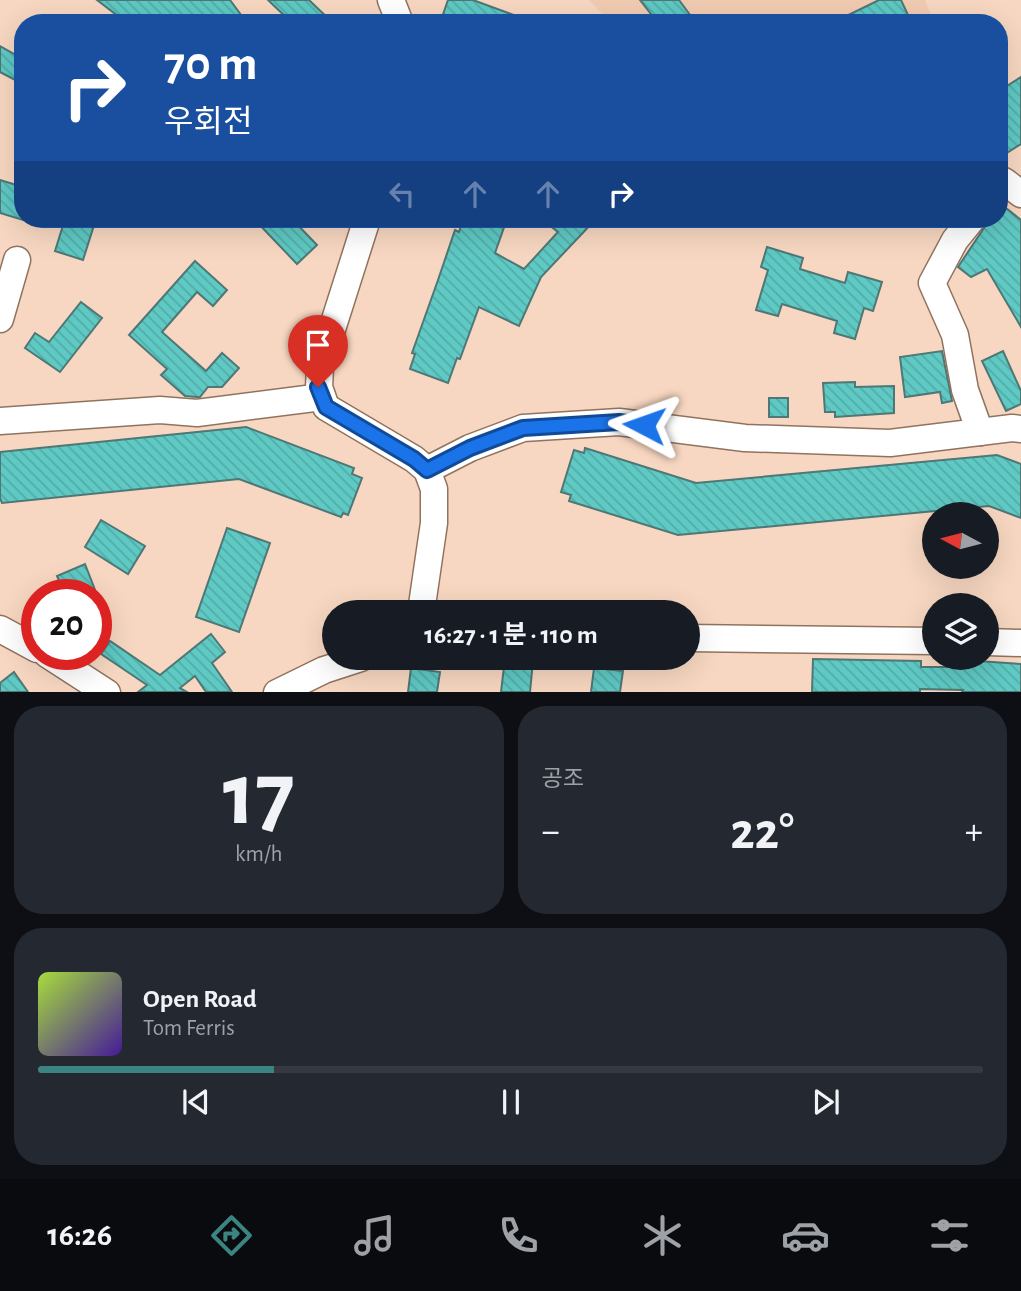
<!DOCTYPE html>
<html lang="ko">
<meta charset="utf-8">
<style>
body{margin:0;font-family:"Alegreya Sans","Noto Sans KR",sans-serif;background:#242831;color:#f1f3f6;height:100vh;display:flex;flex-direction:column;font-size:26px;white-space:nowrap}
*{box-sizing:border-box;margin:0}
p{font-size:23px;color:#9ea1a6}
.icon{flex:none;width:38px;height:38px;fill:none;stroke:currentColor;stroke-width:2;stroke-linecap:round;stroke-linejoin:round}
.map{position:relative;height:692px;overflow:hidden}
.panel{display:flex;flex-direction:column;gap:14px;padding:14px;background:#0d0f14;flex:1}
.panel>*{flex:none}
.hud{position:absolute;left:14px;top:14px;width:994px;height:214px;border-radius:28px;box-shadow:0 7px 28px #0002;background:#1a4fa0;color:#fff;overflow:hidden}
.needle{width:46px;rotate:277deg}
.fabs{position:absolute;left:922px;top:502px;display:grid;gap:14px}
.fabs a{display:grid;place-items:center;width:77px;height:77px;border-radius:50%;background:#171b24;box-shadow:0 7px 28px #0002;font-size:35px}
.speed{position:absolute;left:21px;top:579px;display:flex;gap:14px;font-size:35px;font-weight:700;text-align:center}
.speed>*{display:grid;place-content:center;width:91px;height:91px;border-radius:50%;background:#171b24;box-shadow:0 7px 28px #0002;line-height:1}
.speed .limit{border:10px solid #d22;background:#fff;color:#111}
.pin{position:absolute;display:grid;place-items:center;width:60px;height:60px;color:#fff;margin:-72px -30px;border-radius:50% 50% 50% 0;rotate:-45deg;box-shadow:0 0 7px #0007}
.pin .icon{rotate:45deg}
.me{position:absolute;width:77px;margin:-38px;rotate:274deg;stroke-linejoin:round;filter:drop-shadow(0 0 5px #0008)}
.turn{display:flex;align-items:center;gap:24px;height:147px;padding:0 35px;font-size:32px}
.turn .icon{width:91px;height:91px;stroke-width:2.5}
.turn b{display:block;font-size:49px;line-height:60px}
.lanes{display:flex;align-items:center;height:66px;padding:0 35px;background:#0003;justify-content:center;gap:35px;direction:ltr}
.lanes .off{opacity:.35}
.big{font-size:52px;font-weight:700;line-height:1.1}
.panel .card{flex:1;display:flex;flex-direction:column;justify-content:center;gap:10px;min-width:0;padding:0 24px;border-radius:28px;background:#242831}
.panel .dial{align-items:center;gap:0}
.dial b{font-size:91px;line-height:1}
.song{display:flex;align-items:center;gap:21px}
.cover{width:84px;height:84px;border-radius:10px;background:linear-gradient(135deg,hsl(80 70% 55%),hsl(260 70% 35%))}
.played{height:7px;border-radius:4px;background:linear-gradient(90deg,#3c8481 25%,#363941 25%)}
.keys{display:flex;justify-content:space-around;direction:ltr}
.heat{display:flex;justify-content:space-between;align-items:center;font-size:38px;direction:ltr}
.panel .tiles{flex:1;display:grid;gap:14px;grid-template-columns:1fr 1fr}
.card:last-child{grid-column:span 2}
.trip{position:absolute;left:322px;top:600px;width:378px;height:70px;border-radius:35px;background:#171b24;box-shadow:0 7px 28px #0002;font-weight:700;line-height:70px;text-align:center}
.tabs{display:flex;height:112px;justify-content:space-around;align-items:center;background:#090b0e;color:#9ea1a6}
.tabs .icon{width:49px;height:49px}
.tabs .selected{color:#3c8481}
.tabs b{font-size:32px;color:#f1f3f6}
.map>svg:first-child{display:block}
</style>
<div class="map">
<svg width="1021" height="693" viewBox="0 0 1021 693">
<defs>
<pattern id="building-back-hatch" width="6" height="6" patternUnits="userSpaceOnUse" patternTransform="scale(1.75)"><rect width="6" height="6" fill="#5fc9c4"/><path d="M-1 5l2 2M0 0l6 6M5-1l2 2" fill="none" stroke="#53aca8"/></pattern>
</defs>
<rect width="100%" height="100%" fill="#f7d7c1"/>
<!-- built -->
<path fill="#f1cbb1" d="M589 0H925L931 15 915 23H611Z"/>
<!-- building -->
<g fill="url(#building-back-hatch)" stroke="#4e7775" stroke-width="2">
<path d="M97 0H230L247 23H127Z"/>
<path d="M268 0H309L333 23H292Z"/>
<path d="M448 0H473L530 21 529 23H440Z"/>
<path d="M640 0H679L696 23H658Z"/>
<path d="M879 0H901L909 17 898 23H832Z"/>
<path d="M0 46 23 59V84L0 72Z"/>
<path d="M1021 77V144L999 158V91Z"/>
<path d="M0 180 23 187V220L0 213Z"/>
<path d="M1001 204 1021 220V327L987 269 971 277 958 267 990 219H999Z"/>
<path d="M65 219H96L83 260 55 251Z"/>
<path d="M254 219H292L317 245 297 264Z"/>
<path d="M463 219H507L495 253 524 269 558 232 541 219H596L541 277 519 326 479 307 460 359 457 358 448 383 410 369 415 354 412 353 438 280 455 230 459 232Z"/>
<path d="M767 247 803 258 800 269 845 283 848 272 882 282 873 311 864 308 855 339 834 333 837 321 782 304 778 316 756 310 768 270 761 267Z"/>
<path d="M195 261 227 290 213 306 197 292 162 332 206 371 222 353 239 368 222 387H208L200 397H197L185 396 161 375 167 369 129 335Z"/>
<path d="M81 302 102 318 60 372 25 348 35 333 49 342Z"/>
<path d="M942 351 952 401 942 403 940 392 905 397 900 357Z"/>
<path d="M1003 351 1021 391V404L1006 411 982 361Z"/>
<path d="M855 382V387L894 386V413L835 417V412H825L823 383Z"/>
<rect x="769" y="398" width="19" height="19"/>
<path d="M246 427 354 468 352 474 362 478 348 515 343 513 341 517 239 479 2 503 0 498V452Z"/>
<path d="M585 448 696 483 997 455 1021 464V518L989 506 678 535 569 501 571 495 561 492 574 450 584 453Z"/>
<path d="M101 520 145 546 128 574 85 547Z"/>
<path d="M227 528 270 543 239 632 196 617Z"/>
<path d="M85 564 97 595H65L57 576Z"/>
<path d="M211 634 225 652 212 663 232 692H206L195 676 180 688 187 692H138L147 685 101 654 110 641 160 675Z"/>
<path d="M505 658 533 661 530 692H501Z"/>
<path d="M813 659 921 661V667H964V660L1021 664V692H962L963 690 920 689V692H812Z"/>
<path d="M411 668 440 672 437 692H408Z"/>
<path d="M594 668 623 671 620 692H591Z"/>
<path d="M14 672 28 692H0V683Z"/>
</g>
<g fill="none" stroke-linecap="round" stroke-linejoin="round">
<!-- minor casing -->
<g stroke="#90735f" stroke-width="29">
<g id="minor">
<path d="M391 0 400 23"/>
<path d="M999 186 1004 181 1021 194"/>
<path d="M367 219 320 367 319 387 326 407 414 459 427 470 434 489V523L421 612"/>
<path d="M972 219 955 240 932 283 955 335 965 390 980 432"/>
<path d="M0 319 17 260"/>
<path d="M0 421 160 410 197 413 322 397"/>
<path d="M427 470 470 448 523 428 619 422 745 438 890 443 1012 428 1021 429"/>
<path d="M0 629 37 649"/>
<path d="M688 638 934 641"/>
<path d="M987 642 1021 643"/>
<path d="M47 654 107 693"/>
<path d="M277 693 324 670 361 658"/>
</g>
</g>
<!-- minor -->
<use href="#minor" stroke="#fff" stroke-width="26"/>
</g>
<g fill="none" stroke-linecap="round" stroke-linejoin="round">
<!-- route casing -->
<g stroke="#114b97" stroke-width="18">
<path id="route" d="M318 387 326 407 414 459 427 470 470 448 523 428 619 422 644 425"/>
</g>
<!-- route -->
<use href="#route" stroke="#1a73e8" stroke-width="12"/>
</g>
</svg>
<div class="fabs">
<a><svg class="needle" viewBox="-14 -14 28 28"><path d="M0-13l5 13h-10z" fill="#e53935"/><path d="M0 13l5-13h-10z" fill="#9ea1a6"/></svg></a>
<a><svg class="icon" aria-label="layers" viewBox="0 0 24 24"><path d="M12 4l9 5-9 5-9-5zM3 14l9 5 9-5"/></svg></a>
</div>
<div class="speed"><div class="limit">20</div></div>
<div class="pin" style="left:318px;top:387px;background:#d93025"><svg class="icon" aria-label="arrive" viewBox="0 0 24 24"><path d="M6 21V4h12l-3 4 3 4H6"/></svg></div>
<svg class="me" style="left:644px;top:425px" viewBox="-20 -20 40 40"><path d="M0-17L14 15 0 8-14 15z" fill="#1a73e8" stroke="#fff" stroke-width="4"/></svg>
<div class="trip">16:27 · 1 분 · 110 m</div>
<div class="hud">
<div class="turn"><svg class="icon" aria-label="right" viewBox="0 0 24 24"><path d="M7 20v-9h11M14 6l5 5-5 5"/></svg><div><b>70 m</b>우회전</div></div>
<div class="lanes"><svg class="icon off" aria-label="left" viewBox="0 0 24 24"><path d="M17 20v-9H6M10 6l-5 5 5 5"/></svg><svg class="icon off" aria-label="ahead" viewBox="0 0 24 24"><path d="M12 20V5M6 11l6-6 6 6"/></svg><svg class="icon off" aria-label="ahead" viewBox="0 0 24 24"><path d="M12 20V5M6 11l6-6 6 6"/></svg><svg class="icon" aria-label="right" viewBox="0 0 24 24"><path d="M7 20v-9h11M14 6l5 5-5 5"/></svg></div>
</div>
</div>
<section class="panel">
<div class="tiles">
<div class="card dial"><b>17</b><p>km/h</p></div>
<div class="card"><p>공조</p>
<div class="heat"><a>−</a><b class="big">22°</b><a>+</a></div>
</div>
<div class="card">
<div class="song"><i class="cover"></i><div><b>Open Road</b><p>Tom Ferris</p></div></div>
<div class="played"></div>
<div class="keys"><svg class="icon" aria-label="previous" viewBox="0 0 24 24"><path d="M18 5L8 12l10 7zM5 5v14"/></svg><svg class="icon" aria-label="pause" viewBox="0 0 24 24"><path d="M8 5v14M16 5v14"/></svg><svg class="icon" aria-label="next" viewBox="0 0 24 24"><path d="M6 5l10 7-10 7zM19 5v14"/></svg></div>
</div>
</div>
</section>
<nav class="tabs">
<b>16:26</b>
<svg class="icon selected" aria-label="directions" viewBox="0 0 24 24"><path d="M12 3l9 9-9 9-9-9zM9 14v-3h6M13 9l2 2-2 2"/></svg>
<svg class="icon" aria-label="music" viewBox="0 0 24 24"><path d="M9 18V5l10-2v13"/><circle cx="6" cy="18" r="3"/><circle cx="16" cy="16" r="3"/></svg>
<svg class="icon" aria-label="phone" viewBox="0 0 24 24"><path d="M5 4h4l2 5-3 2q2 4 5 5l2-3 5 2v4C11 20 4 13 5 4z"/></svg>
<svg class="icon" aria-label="climate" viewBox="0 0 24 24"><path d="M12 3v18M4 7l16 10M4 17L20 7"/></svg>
<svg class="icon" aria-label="car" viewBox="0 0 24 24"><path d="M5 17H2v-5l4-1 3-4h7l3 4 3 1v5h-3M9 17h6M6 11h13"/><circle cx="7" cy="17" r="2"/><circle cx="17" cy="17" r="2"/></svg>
<svg class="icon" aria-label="filters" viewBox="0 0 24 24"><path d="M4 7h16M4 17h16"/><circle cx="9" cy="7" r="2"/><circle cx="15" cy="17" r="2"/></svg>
</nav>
